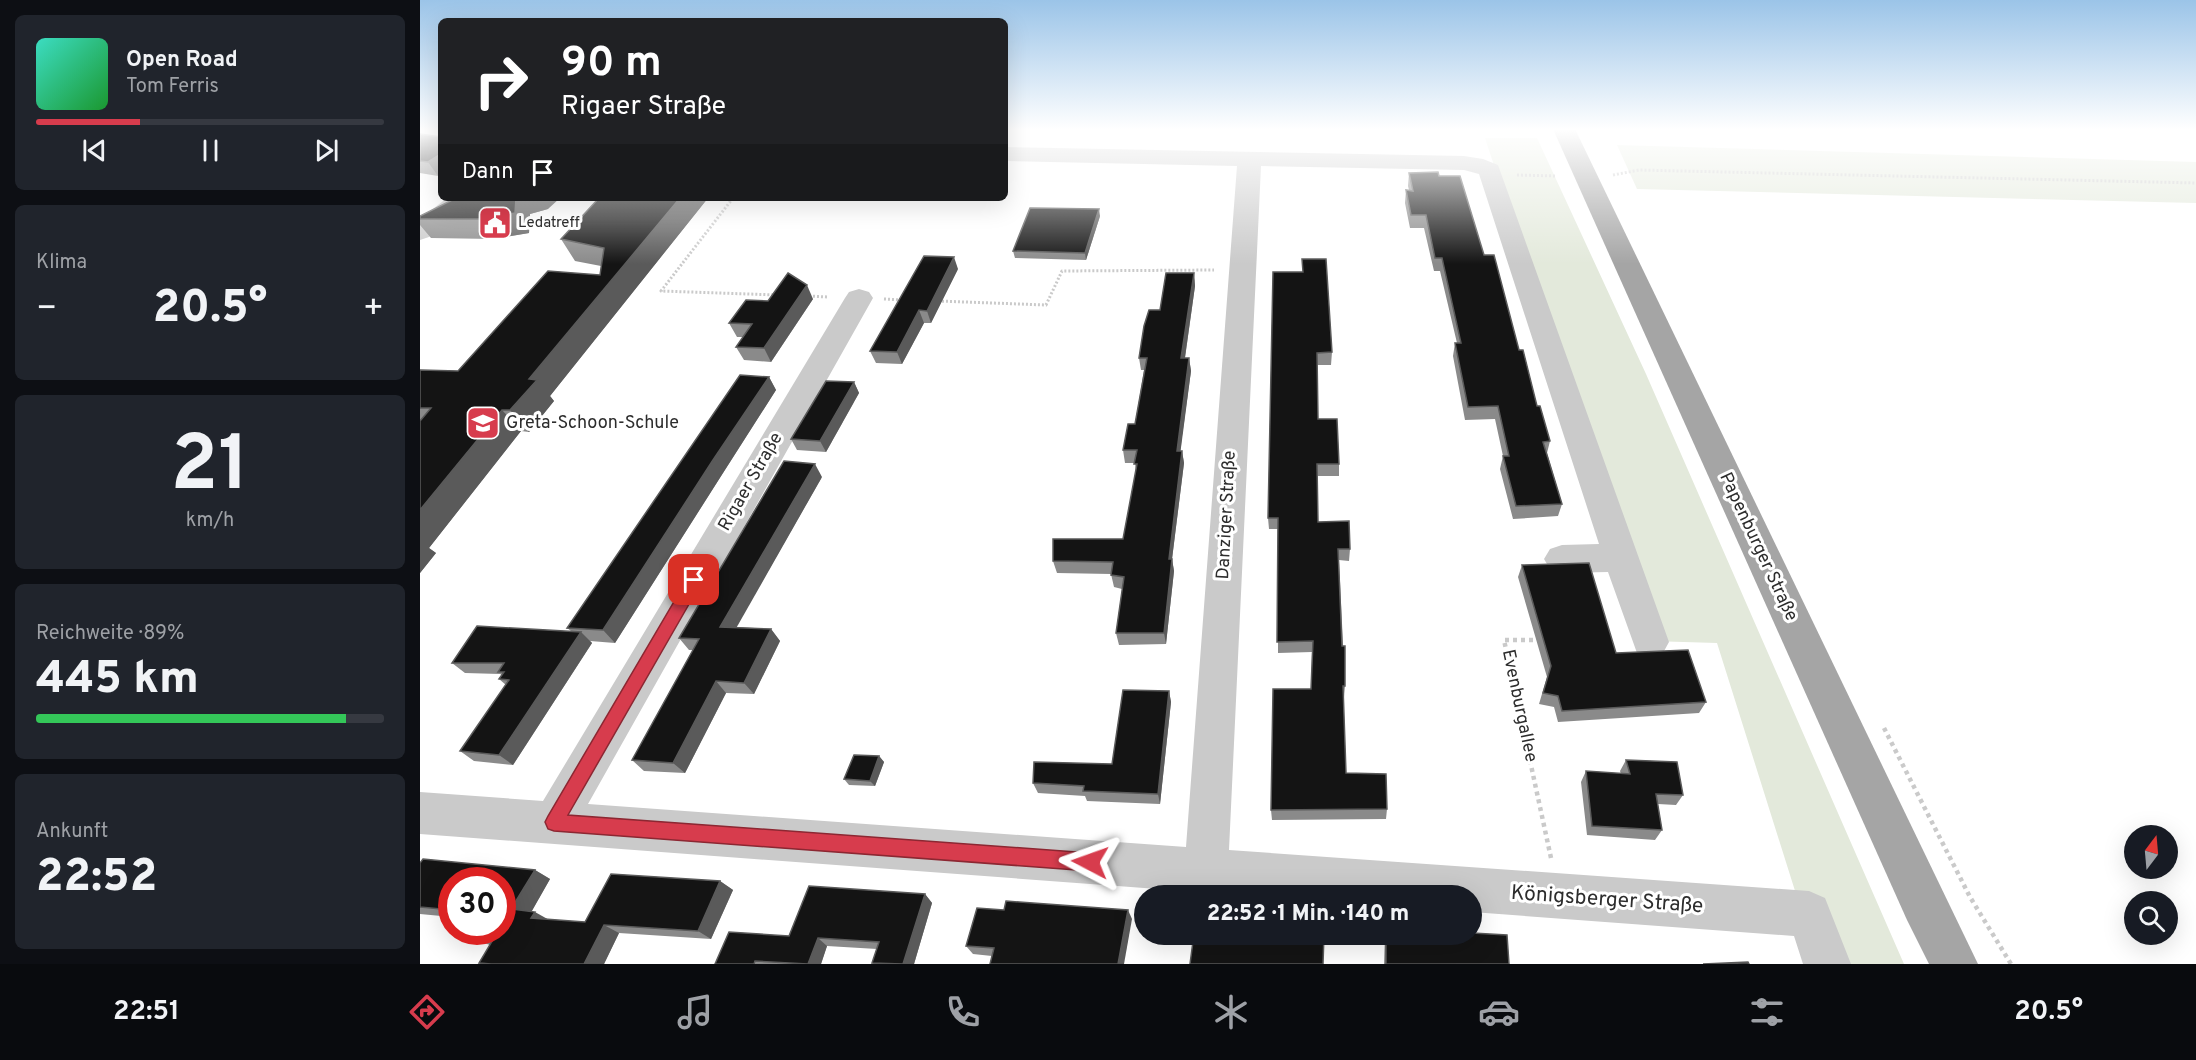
<!DOCTYPE html>
<html lang="de">
<meta charset="utf-8">
<style>
body{margin:0;font-family:Overpass,sans-serif;background:#20242c;color:#f1f3f6;height:100vh;display:flex;flex-direction:column;font-size:22px;white-space:nowrap}
*{box-sizing:border-box;margin:0}
p{font-size:20px;color:#9ea1a6}
.icon{flex:none;width:33px;height:33px;fill:none;stroke:currentColor;stroke-width:2;stroke-linecap:round;stroke-linejoin:round}
.map{position:relative;flex:1;overflow:hidden}
.sheet{display:flex;flex-direction:column;gap:15px;padding:15px;background:#0d0f14;width:420px}
.sheet>*{flex:none}
.hud{position:absolute;left:18px;top:18px;width:570px;height:183px;border-radius:9px;box-shadow:0 6px 24px #0002;background:#202124;color:#fff;overflow:hidden}
.needle{width:39px;rotate:16deg}
.controls{position:absolute;left:1704px;top:825px;display:grid;gap:12px}
.controls a{display:grid;place-items:center;width:54px;height:54px;border-radius:50%;background:#171b24;box-shadow:0 6px 24px #0002;font-size:30px}
.speed{position:absolute;left:18px;top:867px;display:flex;gap:12px;font-size:30px;font-weight:700;text-align:center}
.speed>*{display:grid;place-content:center;width:78px;height:78px;border-radius:50%;background:#171b24;box-shadow:0 6px 24px #0002;line-height:1}
.speed .limit{border:9px solid #d22;background:#fff;color:#111}
.pin{position:absolute;display:grid;place-items:center;width:51px;height:51px;color:#fff;margin:-26px;border-radius:12px;box-shadow:0 3px 9px #0006}
.me{position:absolute;width:66px;margin:-33px;rotate:274deg;stroke-linejoin:round;filter:drop-shadow(0 0 4px #0008)}
.turn{display:flex;align-items:center;gap:21px;height:126px;padding:0 24px;font-size:27px}
.turn .icon{width:78px;height:78px;stroke-width:2.5}
.turn b{display:block;font-size:42px;line-height:51px}
.then{display:flex;align-items:center;height:57px;padding:0 24px;background:#0003;gap:12px;font-size:22px}
.big{font-size:45px;font-weight:800;line-height:1.1}
.sheet .card{flex:1;display:flex;flex-direction:column;justify-content:center;gap:9px;min-width:0;padding:0 21px;border-radius:9px;background:#20242c}
.sheet .dial{align-items:center;gap:0}
.dial b{font-size:78px;line-height:1}
.song{display:flex;align-items:center;gap:18px}
.cover{width:72px;height:72px;border-radius:9px;background:linear-gradient(135deg,hsl(170 70% 55%),hsl(130 70% 35%))}
.played{height:6px;border-radius:3px;background:linear-gradient(90deg,#d73c4d 30%,#363941 30%)}
.keys{display:flex;justify-content:space-around;direction:ltr}
.heat{display:flex;justify-content:space-between;align-items:center;font-size:33px;direction:ltr}
.charge{height:9px;border-radius:4px;background:linear-gradient(90deg,#34c759 89%,#363941 0)}
.trip{position:absolute;left:714px;top:885px;width:348px;height:60px;border-radius:30px;background:#171b24;box-shadow:0 6px 24px #0002;font-weight:800;line-height:60px;text-align:center}
.dock{display:flex;height:96px;justify-content:space-around;align-items:center;background:#090b0e;color:#9ea1a6}
.dock .icon{width:42px;height:42px}
.dock .active{color:#d73c4d}
.dock b{font-size:27px;color:#f1f3f6}
main{display:flex;flex:1;min-height:0}
.map>svg:first-child{display:block}
</style>
<main>
<section class="sheet">
<div class="card">
<div class="song"><i class="cover"></i><div><b>Open Road</b><p>Tom Ferris</p></div></div>
<div class="played"></div>
<div class="keys"><svg class="icon" aria-label="previous" viewBox="0 0 24 24"><path d="M18 5L8 12l10 7zM5 5v14"/></svg><svg class="icon" aria-label="pause" viewBox="0 0 24 24"><path d="M8 5v14M16 5v14"/></svg><svg class="icon" aria-label="next" viewBox="0 0 24 24"><path d="M6 5l10 7-10 7zM19 5v14"/></svg></div>
</div>
<div class="card"><p>Klima</p>
<div class="heat"><a>−</a><b class="big">20.5°</b><a>+</a></div>
</div>
<div class="card dial"><b>21</b><p>km/h</p></div>
<div class="card"><p>Reichweite · 89%</p><b class="big">445 km</b><div class="charge"></div></div>
<div class="card"><p>Ankunft</p><b class="big">22:52</b></div>
</section>
<div class="map">
<svg width="1776" height="964" viewBox="0 0 1776 964">
<rect width="100%" height="100%" fill="#fff"/>
<!-- green -->
<g fill="#e3e9db">
<path d="M1065 138H1117L1226 374 1484 964H1398L1297 643 1230 641Z"/>
<path d="M1197 145 1776 162V203L1217 189Z"/>
</g>
<g fill="none" stroke-linecap="round" stroke-linejoin="round">
<!-- path-far1 -->
<g stroke="#cacaca" stroke-width="3" stroke-dasharray="2 2" stroke-linecap="butt">
<path d="M1097 175 1137 176"/>
<path d="M1193 175 1219 170 1776 183"/>
<path d="M313 198 241 291 357 295"/>
<path d="M389 296 408 297"/>
<path d="M464 299 483 300"/>
<path d="M518 301 626 305 642 271 794 270"/>
</g>
<!-- path -->
<g stroke="#cacaca" stroke-width="4.5" stroke-dasharray="4 4" stroke-linecap="butt">
<path d="M1121 640H1084L1131 858"/>
<path d="M1464 728 1550 897 1591 964"/>
</g>
<!-- minor -->
<g fill="#cacaca" fill-rule="evenodd">
<path d="M585 147 1044 156 1063 159 1078 165 1249 642 1243 653 1230 658 1217 653 1188 572 1142 573 1130 569 1124 559 1130 549 1142 545 1179 544 1059 174 1044 170 841 166 809 850 1389 891 1405 898 1431 964H1383L1374 936 1052 912V896H832L0 834V792L123 801 425 298 429 292 439 289 449 292 453 298 168 804 766 847 817 166 585 161Z"/>
<path d="M27 198H54L9 237 0 240V219Z"/>
</g>
<!-- major -->
<path fill="#a5a5a5" fill-rule="evenodd" d="M1133 129H1155L1558 964H1509L1487 920Z"/>
</g>
<!-- wall -->
<g fill="#8a8a8a">
<path d="M0 134 18 176 0 173Z"/>
<path d="M989 173 1019 176 1064 255 1099 350 1117 406 1130 441 1127 453 1142 504 1138 516 1093 519 1080 469 1083 456 1075 419 1045 420 1033 356 1035 343H1037L1020 271H1014L1004 228H990L985 203 986 190H989L988 186Z"/>
<path d="M288 198 130 396 134 401 109 432 101 431 9 548 16 553 0 573V370L38 371 180 275 181 266 155 261 141 239Z"/>
<path d="M128 209 110 214 109 233 74 239 11 238 0 225V216Z"/>
<path d="M680 216 666 260 595 258 593 251Z"/>
<path d="M538 269 511 323H504L482 364 456 363 450 351Z"/>
<path d="M853 272 912 352 911 365H897L898 419 919 464V476H897L898 522 930 549 929 561 919 560 925 686 924 697H923L926 773 967 809 966 819 852 820 851 810 891 689 892 652 858 653V529H849L848 518Z"/>
<path d="M774 273 775 286 765 358H769L771 371 760 451H762L764 463 752 559 754 571 746 644 699 645 696 633 702 589 694 587 691 574 637 573 633 561 703 539 716 471 715 463H705L703 450 715 424 724 370H721L719 358 740 310Z"/>
<path d="M393 299 351 362 324 360 316 347 323 337H317L309 323 348 301Z"/>
<path d="M349 377 356 390 303 473 195 643 170 641 172 643 93 765 54 761 40 751 86 685 79 679 82 675 80 674 45 673 32 663 151 631 147 628Z"/>
<path d="M434 382 439 393 406 452 377 450 371 439Z"/>
<path d="M402 477 316 627 351 629 360 641 334 694 306 693 265 773 224 771 212 760 273 650H269L259 638Z"/>
<path d="M1102 565 1196 653 1286 702 1279 713 1138 722 1134 707 1119 704 1127 677 1098 577Z"/>
<path d="M749 691 751 702 740 804 667 801 665 796 618 793 613 783 692 764Z"/>
<path d="M459 756 464 762 455 786 429 785 424 779Z"/>
<path d="M1206 760 1263 795 1256 805 1238 804 1242 830 1235 840 1167 835 1161 782 1166 771 1201 774 1200 771Z"/>
<path d="M0 863 115 870 130 879 111 912 129 920 165 922 300 881 313 890 291 939 199 933 184 964H61L59 963 70 945 67 944 49 936 82 932 32 880V917L0 914Z"/>
<path d="M505 894 512 903 494 964H453L452 963 457 949 407 946 401 964H295L369 936Z"/>
<path d="M712 919 572 956 553 954 546 946Z"/>
<path d="M965 934H1052L1089 964H964Z"/>
</g>
<!-- shaded-wall -->
<g fill="#5a5a5a">
<path d="M21 154V174L18 176 8 162Z"/>
<path d="M96 198H140L128 209 110 214 109 233 74 239 59 219Z"/>
<path d="M260 198H288L130 396 134 401 109 432 90 410 109 379Z"/>
<path d="M679 209 680 216 666 260 665 253Z"/>
<path d="M534 257 538 269 511 323 507 311Z"/>
<path d="M774 273 775 286 763 371 761 358Z"/>
<path d="M387 285 393 299 351 362 344 348Z"/>
<path d="M499 310 504 323 482 364 477 352Z"/>
<path d="M769 358 771 371 759 463 757 451Z"/>
<path d="M349 377 356 390 303 473 195 643 183 630 293 460Z"/>
<path d="M434 382 439 393 406 452 400 441Z"/>
<path d="M82 410 101 431 9 548 16 553 0 573V510Z"/>
<path d="M762 451 764 463 752 559 754 571 746 644 744 633 749 559Z"/>
<path d="M395 464 402 477 310 639 300 627Z"/>
<path d="M351 629 360 641 334 694 324 683Z"/>
<path d="M161 632 172 643 93 765 79 755Z"/>
<path d="M296 681 306 693 265 773 253 763Z"/>
<path d="M749 691 751 702 740 804 738 794Z"/>
<path d="M459 756 464 762 455 786 450 781Z"/>
<path d="M115 870 130 879 108 918 91 909Z"/>
<path d="M300 881 313 890 291 939 278 931Z"/>
<path d="M505 894 512 903 494 964H483Z"/>
<path d="M708 910 712 919 704 964H698Z"/>
<path d="M115 912 131 921 111 918Z"/>
<path d="M184 925 199 933 184 964H164Z"/>
<path d="M398 938 407 946 401 964H388Z"/>
</g>
<!-- building -->
<g fill="#141414" stroke="#5a5a5a" stroke-width="1.5">
<path d="M0 134 21 137V154L8 162 0 161Z"/>
<path d="M1018 172 1019 176H1040L1064 255H1074L1099 350H1103L1117 406H1120L1130 441 1123 442 1142 504 1096 506 1083 456H1089L1078 406 1048 407 1035 343H1041L1022 258H1015L1006 215H991L986 190 993 191 989 173Z"/>
<path d="M36 198H96L95 213 59 219H0V216Z"/>
<path d="M179 198H260L109 379 117 380 90 410H82L0 510V421L11 408H0V370L38 371 128 271 180 275 184 248 141 239Z"/>
<path d="M610 208 679 209 665 253 593 251Z"/>
<path d="M504 256 534 257 507 311 499 310 477 352 450 351Z"/>
<path d="M882 259H906L912 352 897 353 898 419H917L919 464H897L898 522 929 521 930 549H918L922 646H925V686H923L926 773 966 774 967 809 851 810 853 689H891L893 641 857 642 858 518H848L853 272H883Z"/>
<path d="M368 273 387 285 344 348 316 347 332 324 309 323 326 300 348 301Z"/>
<path d="M746 273H774L761 358H769L757 451H762L749 559H752L744 633H696L704 577 691 575 693 562 633 561V539H703L717 464H714L717 450H703L708 424H715L727 358H719L724 326 729 310H740Z"/>
<path d="M320 375 349 377 293 460 183 630 147 628Z"/>
<path d="M406 381 434 382 400 441 371 439Z"/>
<path d="M364 461 395 464 300 627 351 629 324 683 296 681 253 763 212 760 279 639 259 638Z"/>
<path d="M1169 563 1196 653 1268 650 1286 702 1142 711 1138 696 1123 693 1131 666 1102 565Z"/>
<path d="M57 626 161 632 79 755 40 751 89 680 79 679 84 672H78L84 663H32Z"/>
<path d="M703 690 749 691 738 794 663 791 664 786 613 783 614 762 692 764Z"/>
<path d="M434 755 459 756 450 781 424 779Z"/>
<path d="M1206 760 1257 762 1263 795 1236 794 1242 830 1172 826 1166 771 1210 774Z"/>
<path d="M3 859 115 870 91 909 115 912 111 918 165 922 191 874 300 881 278 931 184 925 164 964H71L59 963 74 938 49 936 52 932H82V880H32V910L0 907V863Z"/>
<path d="M389 886 505 894 483 964 452 963 459 942 398 938 388 964 335 961 334 964H295L309 932 369 936Z"/>
<path d="M586 901 708 910 698 964H570L574 948 546 946 557 908 584 910Z"/>
<path d="M1052 933 1087 935 1089 964H966V934H1052Z"/>
<path d="M774 934H904L903 964H770Z"/>
<path d="M1328 962 1329 964H1283Z"/>
</g>
<!-- sky -->
<linearGradient id="sky" x2="0" y2="1"><stop stop-color="#9bc4e8"/><stop offset="0.49" stop-color="#fff"/><stop offset="1" stop-color="#fff" stop-opacity="0"/></linearGradient>
<rect width="1776" height="264" fill="url(#sky)"/>
<!-- route -->
<path fill="#d73c4d" stroke="#8c2732" stroke-width="1.5" d="M274 574 280 576 282 580 280 585 148 815 670 853 676 855 679 862 676 868 670 871 134 831 128 829 125 822 128 816 269 576Z"/>
<!-- icons -->
<defs>
<g id="civic-square" transform="scale(1.725)"><rect x="-9" y="-9" width="18" height="18" rx="4" fill="#d73c4d" stroke="#fff"/><path d="M-.6-6.5H3V-4.5H.6V-3L4-1V1h2V6H-6V1h2V-1L-.6-3ZM-1.2 2.5V6h2.4V2.5Z" fill="#fff"/></g>
<g id="school-square" transform="scale(1.725)"><rect x="-9" y="-9" width="18" height="18" rx="4" fill="#d73c4d" stroke="#fff"/><path d="M0-5L7-2L0 1L-7-2ZM-4 1L0 2.5L4 1V4Q0 6-4 4Z" fill="#fff"/></g>
</defs>
<g fill-rule="evenodd">
<use href="#civic-square" x="75" y="223"/>
<use href="#school-square" x="63" y="423"/>
</g>
<g text-anchor="middle" dominant-baseline="central" stroke-width="6" stroke-linejoin="round" paint-order="stroke">
<!-- far-poi labels -->
<g font-size="15" fill="#2d2d2d" stroke="#fff" text-anchor="start">
<text x="98" y="223">Ledatreff</text>
</g>
<!-- poi labels -->
<g font-size="18" fill="#2d2d2d" stroke="#fff" text-anchor="start">
<text x="86" y="423">Greta-Schoon-Schule</text>
</g>
<!-- street labels -->
<g font-size="18" fill="#2d2d2d" stroke="#fff">
<text transform="translate(331 482) rotate(-60)">Rigaer Straße</text>
<text transform="translate(807 515) rotate(-87)">Danziger Straße</text>
<text transform="translate(1338 547) rotate(65)">Papenburger Straße</text>
<text transform="translate(1099 706) rotate(78)">Evenburgallee</text>
</g>
<!-- near-street labels -->
<g font-size="21" fill="#2d2d2d" stroke="#fff">
<text transform="translate(1187 900) rotate(4)">Königsberger Straße</text>
</g>
</g>
</svg>
<div class="controls">
<a><svg class="needle" viewBox="-14 -14 28 28"><path d="M0-13l5 13h-10z" fill="#e53935"/><path d="M0 13l5-13h-10z" fill="#9ea1a6"/></svg></a>
<a><svg class="icon" aria-label="search" viewBox="0 0 24 24"><circle cx="10" cy="10" r="6"/><path d="M15 15l6 6"/></svg></a>
</div>
<div class="speed"><div class="limit">30</div></div>
<div class="pin" style="left:274px;top:580px;background:#d93025"><svg class="icon" aria-label="arrive" viewBox="0 0 24 24"><path d="M6 21V4h12l-3 4 3 4H6"/></svg></div>
<svg class="me" style="left:670px;top:862px" viewBox="-20 -20 40 40"><path d="M0-17L14 15 0 8-14 15z" fill="#d73c4d" stroke="#fff" stroke-width="4"/></svg>
<div class="trip">22:52 · 1 Min. · 140 m</div>
<div class="hud">
<div class="turn"><svg class="icon" aria-label="right" viewBox="0 0 24 24"><path d="M7 20v-9h11M14 6l5 5-5 5"/></svg><div><b>90 m</b>Rigaer Straße</div></div>
<div class="then">Dann<svg class="icon" aria-label="arrive" viewBox="0 0 24 24"><path d="M6 21V4h12l-3 4 3 4H6"/></svg></div>
</div>
</div>
</main>
<nav class="dock">
<b>22:51</b>
<svg class="icon active" aria-label="directions" viewBox="0 0 24 24"><path d="M12 3l9 9-9 9-9-9zM9 14v-3h6M13 9l2 2-2 2"/></svg>
<svg class="icon" aria-label="music" viewBox="0 0 24 24"><path d="M9 18V5l10-2v13"/><circle cx="6" cy="18" r="3"/><circle cx="16" cy="16" r="3"/></svg>
<svg class="icon" aria-label="phone" viewBox="0 0 24 24"><path d="M5 4h4l2 5-3 2q2 4 5 5l2-3 5 2v4C11 20 4 13 5 4z"/></svg>
<svg class="icon" aria-label="climate" viewBox="0 0 24 24"><path d="M12 3v18M4 7l16 10M4 17L20 7"/></svg>
<svg class="icon" aria-label="car" viewBox="0 0 24 24"><path d="M5 17H2v-5l4-1 3-4h7l3 4 3 1v5h-3M9 17h6M6 11h13"/><circle cx="7" cy="17" r="2"/><circle cx="17" cy="17" r="2"/></svg>
<svg class="icon" aria-label="filters" viewBox="0 0 24 24"><path d="M4 7h16M4 17h16"/><circle cx="9" cy="7" r="2"/><circle cx="15" cy="17" r="2"/></svg>
<b>20.5°</b>
</nav>
